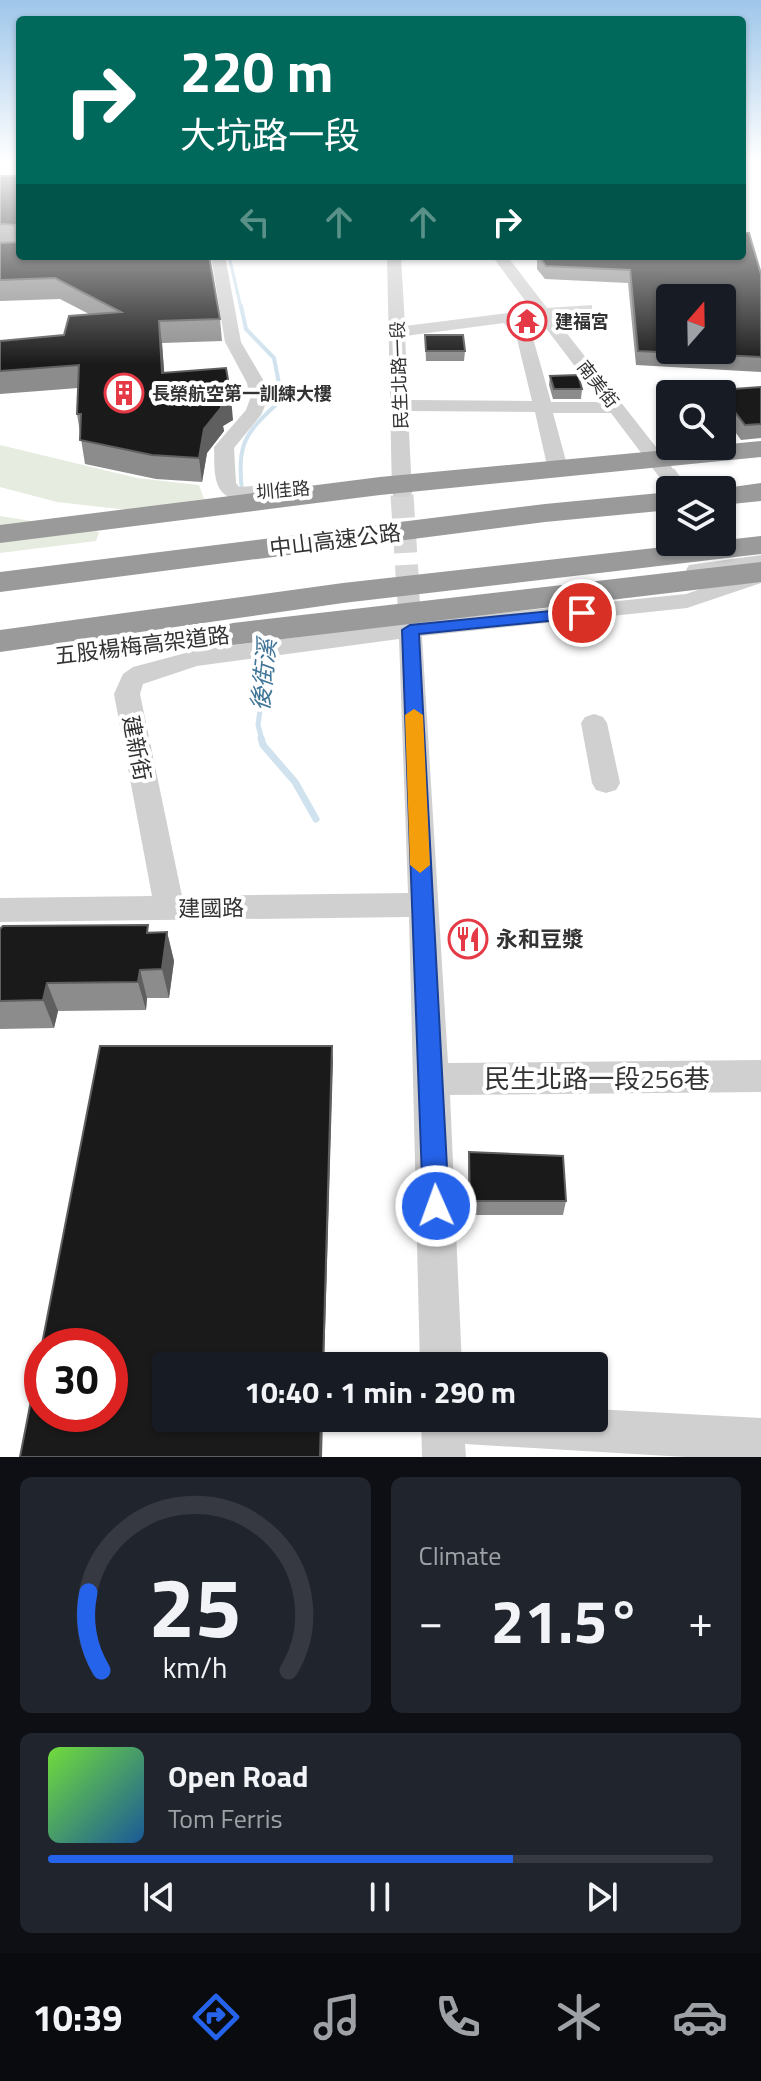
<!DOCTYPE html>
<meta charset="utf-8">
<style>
body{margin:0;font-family:"Titillium Web","Noto Sans TC",sans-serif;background:#20242c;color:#f1f3f6;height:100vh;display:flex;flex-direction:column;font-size:30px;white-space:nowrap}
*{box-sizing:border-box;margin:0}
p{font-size:26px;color:#9ea1a6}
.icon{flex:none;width:44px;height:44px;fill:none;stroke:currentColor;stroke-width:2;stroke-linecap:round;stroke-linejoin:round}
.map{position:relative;height:1457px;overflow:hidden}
.details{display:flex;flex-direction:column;gap:20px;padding:20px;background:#0d0f14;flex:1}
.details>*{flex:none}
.banner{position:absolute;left:16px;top:16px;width:730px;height:244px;border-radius:8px;box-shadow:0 2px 6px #0004;background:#00695c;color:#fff;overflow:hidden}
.needle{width:52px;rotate:20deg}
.tools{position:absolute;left:656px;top:284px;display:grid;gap:16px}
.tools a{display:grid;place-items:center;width:80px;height:80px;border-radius:8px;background:#171b24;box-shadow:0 2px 6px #0004;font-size:40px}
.speed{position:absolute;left:24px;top:1328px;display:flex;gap:16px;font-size:40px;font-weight:700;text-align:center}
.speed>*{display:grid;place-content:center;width:104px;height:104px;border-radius:50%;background:#171b24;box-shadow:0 2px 6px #0004;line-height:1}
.speed .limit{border:12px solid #d22;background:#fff;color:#111}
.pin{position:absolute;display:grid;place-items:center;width:68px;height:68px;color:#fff;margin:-34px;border:4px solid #fff;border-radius:50%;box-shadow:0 2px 8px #0007}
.me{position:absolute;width:88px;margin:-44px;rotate:358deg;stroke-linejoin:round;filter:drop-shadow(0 0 6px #0008)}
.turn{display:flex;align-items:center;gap:28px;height:168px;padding:0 32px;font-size:36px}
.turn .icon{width:104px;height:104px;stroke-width:2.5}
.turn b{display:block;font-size:56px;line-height:68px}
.lanes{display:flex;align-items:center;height:76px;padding:0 32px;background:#0003;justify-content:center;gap:40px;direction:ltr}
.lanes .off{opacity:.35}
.big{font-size:60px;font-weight:700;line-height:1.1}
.details .widget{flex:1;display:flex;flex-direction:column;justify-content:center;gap:12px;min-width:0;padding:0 28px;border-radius:12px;background:#20242c}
.details .dial{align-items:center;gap:0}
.dial svg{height:208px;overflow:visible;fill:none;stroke:#363941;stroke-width:7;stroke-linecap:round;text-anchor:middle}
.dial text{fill:#f1f3f6;stroke:none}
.song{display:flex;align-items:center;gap:24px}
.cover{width:96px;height:96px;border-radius:12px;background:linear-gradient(135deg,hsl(100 70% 55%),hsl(210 70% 35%))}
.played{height:8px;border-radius:4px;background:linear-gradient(90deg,#2563eb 70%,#363941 70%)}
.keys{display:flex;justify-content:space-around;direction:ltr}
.heat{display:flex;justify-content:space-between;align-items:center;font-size:44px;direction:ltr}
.details .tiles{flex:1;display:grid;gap:20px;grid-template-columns:1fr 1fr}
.widget:last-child{grid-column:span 2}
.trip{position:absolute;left:152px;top:1352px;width:456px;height:80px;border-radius:8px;background:#171b24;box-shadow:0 2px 6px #0004;font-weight:700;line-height:80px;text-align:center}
.tab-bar{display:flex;height:128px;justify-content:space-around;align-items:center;background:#090b0e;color:#9ea1a6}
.tab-bar .icon{width:56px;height:56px}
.tab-bar .on{color:#2563eb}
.tab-bar b{font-size:36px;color:#f1f3f6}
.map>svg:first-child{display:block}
</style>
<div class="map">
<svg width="761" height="1457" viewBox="0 0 761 1457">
<rect width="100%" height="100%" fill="#fff"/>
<!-- green -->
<g fill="#e6ecdf">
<path d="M0 445 137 478 199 485 204 499 128 510 57 502 0 487Z"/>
<path d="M0 516 99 532 96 541 0 553Z"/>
</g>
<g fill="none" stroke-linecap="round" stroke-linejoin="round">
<!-- stream-far3 -->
<path stroke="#cfe2ee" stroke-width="3" d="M229 256 241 308"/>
<!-- stream-far2 -->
<path stroke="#cfe2ee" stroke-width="4" d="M241 306 246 329 274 358 282 399C245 434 237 440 242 492"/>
<!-- stream-far1 -->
<path stroke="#cfe2ee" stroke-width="5" d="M262 740 258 725 268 650"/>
<!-- stream -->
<path stroke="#cfe2ee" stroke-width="7" d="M261 738 263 745 295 782 316 819"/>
<!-- minor-tunnel-far1 -->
<g stroke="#d6d6d6" stroke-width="18" stroke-dasharray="18 9" stroke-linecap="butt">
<path d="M667 474 679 490"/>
<path d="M402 493V497"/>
</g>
<!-- minor-tunnel -->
<path stroke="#d6d6d6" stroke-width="23" stroke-dasharray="23 12" stroke-linecap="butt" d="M402 495 408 589"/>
<!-- minor -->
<g fill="#d0d0d0" fill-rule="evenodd">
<path d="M211 256H225L241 342 265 383 268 399 261 415 234 448 236 483 239 487 292 483 302 489 299 493 234 499C211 493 215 466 214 447L246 410 250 399 247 383 225 342Z"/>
<path d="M387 256H401L405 326 532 310 492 256H507L547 308 592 305V311L554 317 674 470 677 474 674 478H660L611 413H553L566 461 556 467 546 461 535 412 408 411 412 493 409 497H395L392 493ZM539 319 602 402H551L533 338 519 321ZM504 323 517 339 532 401 408 400 405 336Z"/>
<path d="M761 555V583L687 608 422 636 448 1063 761 1060V1092L450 1095 462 1366H420L409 917 0 922V898L152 896 114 694 123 674 133 667 197 650 398 624 397 589 408 582 419 589 421 621 686 594 759 569 697 577 689 575 686 570 689 565ZM399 639 408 893 182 896 140 694 143 684 197 666Z"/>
<path d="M594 714 603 717 607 723 620 783 616 790 606 793 596 790 592 783 581 723 585 717Z"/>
<path d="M594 1409 761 1418V1457H685L465 1444 466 1457H422L421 1418H594Z"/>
</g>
<!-- highway -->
<g fill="#9a9a9a" fill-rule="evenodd">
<path d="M761 441V457L380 495 0 543V525L380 477Z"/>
<path d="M761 483V501L722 505V490H711Z"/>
<path d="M670 492V510L545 522 0 592V572L545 504Z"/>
<path d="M761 536V554L343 603 0 652V630L343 583Z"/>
<path d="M761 562V582L233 645 221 642 216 634 221 626 233 623Z"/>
</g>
</g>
<!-- wall -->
<g fill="#8c8c8c">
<path d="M0 176 220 319 222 341 162 343 164 373 233 420 223 426 224 431 207 453 202 482 156 479 85 464 77 414 78 388 0 394V341L64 335 89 314 60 299 0 301Z"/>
<path d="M537 256H742L761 274V372L636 365 628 283 545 279 537 269Z"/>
<path d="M425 335 465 351 464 361H426Z"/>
<path d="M550 376 582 389 581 399H553L549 385Z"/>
<path d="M761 387V438L741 440 722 414V394H717L718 390Z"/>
<path d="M0 929 167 932 174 961 169 998H147L146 1010 58 1011 54 1028 0 1029Z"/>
<path d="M469 1152 566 1201 563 1215H468V1166Z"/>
</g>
<!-- shaded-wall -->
<g fill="#5f5f5f">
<path d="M159 321 162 343 166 396 162 373Z"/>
<path d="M231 397 233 420 223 426 224 431 207 453 202 482 199 458 204 429 221 403Z"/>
<path d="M167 932 174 961 169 998 162 969Z"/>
<path d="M140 970 147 998 146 1010 138 982Z"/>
<path d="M47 983 58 1011 54 1028 43 1000Z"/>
<path d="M332 1046 333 1061 324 1366H323Z"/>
<path d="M321 1418H323L322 1457H320Z"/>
</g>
<!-- building -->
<g fill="#1a1a1a" stroke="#5f5f5f" stroke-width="2" fill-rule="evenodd">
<path d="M0 176H20V256H209L220 319 159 321 162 373 226 368 231 397 221 403V408L204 429 199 458 152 455 80 440 81 414H77L79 365 0 371V341L64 335 69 316 121 312 55 278 0 280V243L16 242 15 225 0 224Z"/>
<path d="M742 233H749L761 274V357L638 351 630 270 546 266 539 256H742ZM670 298H722V350H670Z"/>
<path d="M425 335H463L465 351H426Z"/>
<path d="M578 375 582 389H554L550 376Z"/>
<path d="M761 387V424L745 425 718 390Z"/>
<path d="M148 925 147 933 167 932 162 969 140 970 138 982 47 983 43 1000 0 1001V929L3 926Z"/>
<path d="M100 1046H332L323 1366H166V1418H321L320 1457H20ZM42 1346H110V1414H42Z"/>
<path d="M469 1152 563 1156 566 1201H470Z"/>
</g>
<!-- sky -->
<linearGradient id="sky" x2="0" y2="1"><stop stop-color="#9ec6ea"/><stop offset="0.44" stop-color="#fff"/><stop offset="1" stop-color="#fff" stop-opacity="0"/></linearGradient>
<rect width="761" height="364" fill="url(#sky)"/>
<!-- route -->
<path fill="#2563eb" stroke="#184099" stroke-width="2" d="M582 608 588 609V617L419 634 449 1206 445 1216 436 1220 427 1216 423 1206 402 630 410 625Z"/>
<!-- slow -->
<path fill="#f59e0b" d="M414 709 423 715 430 865 420 873 410 865 405 715Z"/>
<!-- icons -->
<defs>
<g id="temple-ring" transform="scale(2)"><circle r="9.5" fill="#fff" stroke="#e63946" stroke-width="1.5"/><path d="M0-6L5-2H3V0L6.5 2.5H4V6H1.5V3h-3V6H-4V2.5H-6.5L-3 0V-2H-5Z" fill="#e63946"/></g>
<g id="building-ring" transform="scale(2)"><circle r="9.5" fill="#fff" stroke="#e63946" stroke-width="1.5"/><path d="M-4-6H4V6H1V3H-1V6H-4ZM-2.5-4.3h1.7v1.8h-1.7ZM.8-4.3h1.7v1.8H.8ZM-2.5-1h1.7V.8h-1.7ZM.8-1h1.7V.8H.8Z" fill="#e63946"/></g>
<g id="restaurant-ring" transform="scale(2)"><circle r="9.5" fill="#fff" stroke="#e63946" stroke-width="1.5"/><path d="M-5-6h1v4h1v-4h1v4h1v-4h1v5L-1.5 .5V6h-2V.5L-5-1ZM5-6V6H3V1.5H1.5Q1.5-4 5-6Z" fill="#e63946"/></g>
</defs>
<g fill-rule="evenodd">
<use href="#temple-ring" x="527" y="321"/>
<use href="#building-ring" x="124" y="393"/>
<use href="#restaurant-ring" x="468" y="939"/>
</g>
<g text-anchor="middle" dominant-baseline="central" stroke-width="8" stroke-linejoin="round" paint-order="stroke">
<!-- far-poi labels -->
<g font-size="18" font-weight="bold" fill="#333" stroke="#fff" text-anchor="start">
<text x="555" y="321">建福宮</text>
<text x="152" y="393">長榮航空第一訓練大樓</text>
</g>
<!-- far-street labels -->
<g font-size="18" fill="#333" stroke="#fff">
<text transform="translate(399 375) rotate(-92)">民生北路一段</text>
<text transform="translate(598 384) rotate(52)">南美街</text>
<text transform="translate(283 490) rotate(-5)">圳佳路</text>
</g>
<!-- street labels -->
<g font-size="22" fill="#333" stroke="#fff">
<text transform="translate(335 540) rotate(-7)">中山高速公路</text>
<text transform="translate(142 645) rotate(-7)">五股楊梅高架道路</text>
<text transform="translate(137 748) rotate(79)">建新街</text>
<text transform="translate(211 908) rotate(-1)">建國路</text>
</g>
<!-- poi labels -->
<g font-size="22" font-weight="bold" fill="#333" stroke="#fff" text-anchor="start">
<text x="496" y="939">永和豆漿</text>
</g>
<!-- water labels -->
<g font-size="24" font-style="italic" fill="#3f7597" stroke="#fff">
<text transform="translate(263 675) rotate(-84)">後街溪</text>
</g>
<!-- near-street labels -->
<g font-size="26" fill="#333" stroke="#fff">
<text x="597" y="1078">民生北路一段256巷</text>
</g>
</g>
</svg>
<div class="tools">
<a><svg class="needle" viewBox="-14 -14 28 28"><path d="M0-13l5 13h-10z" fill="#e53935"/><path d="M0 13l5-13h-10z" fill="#9ea1a6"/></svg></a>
<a><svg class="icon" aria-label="search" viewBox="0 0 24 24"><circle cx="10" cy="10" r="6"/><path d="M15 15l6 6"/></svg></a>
<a><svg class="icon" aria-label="layers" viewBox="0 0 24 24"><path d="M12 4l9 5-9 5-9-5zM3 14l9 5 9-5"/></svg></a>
</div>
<div class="speed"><div class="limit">30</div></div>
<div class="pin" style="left:582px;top:613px;background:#d93025"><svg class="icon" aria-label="arrive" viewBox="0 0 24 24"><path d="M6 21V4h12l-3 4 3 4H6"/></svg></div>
<svg class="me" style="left:436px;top:1206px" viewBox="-20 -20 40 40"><circle r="17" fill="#2563eb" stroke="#fff" stroke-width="3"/><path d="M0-11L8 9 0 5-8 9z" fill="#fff"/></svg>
<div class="trip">10:40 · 1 min · 290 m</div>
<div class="banner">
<div class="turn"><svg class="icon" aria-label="right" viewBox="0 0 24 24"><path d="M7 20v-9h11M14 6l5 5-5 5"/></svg><div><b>220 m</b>大坑路一段</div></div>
<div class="lanes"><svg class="icon off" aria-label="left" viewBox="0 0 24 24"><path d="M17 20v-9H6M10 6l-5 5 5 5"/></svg><svg class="icon off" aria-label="ahead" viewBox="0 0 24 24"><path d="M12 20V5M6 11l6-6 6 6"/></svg><svg class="icon off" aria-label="ahead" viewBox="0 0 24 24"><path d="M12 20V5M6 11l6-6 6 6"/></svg><svg class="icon" aria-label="right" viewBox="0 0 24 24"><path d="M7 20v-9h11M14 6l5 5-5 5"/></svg></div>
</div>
</div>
<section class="details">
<div class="tiles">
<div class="widget dial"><svg viewBox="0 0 100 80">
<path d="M14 69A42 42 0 1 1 86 69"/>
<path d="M14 69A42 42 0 0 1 9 39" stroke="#2563eb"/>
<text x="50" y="56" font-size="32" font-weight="700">25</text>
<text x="50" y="72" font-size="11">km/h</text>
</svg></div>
<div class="widget"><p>Climate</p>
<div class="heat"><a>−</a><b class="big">21.5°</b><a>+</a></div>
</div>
<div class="widget">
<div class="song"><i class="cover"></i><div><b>Open Road</b><p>Tom Ferris</p></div></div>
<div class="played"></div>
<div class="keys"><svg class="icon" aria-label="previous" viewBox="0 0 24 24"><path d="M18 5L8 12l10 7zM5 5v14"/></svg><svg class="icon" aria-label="pause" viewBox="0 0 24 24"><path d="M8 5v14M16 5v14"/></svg><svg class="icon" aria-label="next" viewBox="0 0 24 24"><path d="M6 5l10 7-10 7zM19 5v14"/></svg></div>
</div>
</div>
</section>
<nav class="tab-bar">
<b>10:39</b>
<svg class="icon on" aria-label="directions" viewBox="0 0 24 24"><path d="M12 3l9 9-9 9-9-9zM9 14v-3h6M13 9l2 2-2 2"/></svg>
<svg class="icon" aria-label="music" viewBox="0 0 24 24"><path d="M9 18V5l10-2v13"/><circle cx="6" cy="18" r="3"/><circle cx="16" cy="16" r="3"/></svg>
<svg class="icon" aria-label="phone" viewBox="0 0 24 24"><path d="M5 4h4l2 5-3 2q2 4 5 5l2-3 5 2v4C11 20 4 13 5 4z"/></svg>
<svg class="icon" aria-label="climate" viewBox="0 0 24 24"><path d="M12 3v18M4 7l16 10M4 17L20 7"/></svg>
<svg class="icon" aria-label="car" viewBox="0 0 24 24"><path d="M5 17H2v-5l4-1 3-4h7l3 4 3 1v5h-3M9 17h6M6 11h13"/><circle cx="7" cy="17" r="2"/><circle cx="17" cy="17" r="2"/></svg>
</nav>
